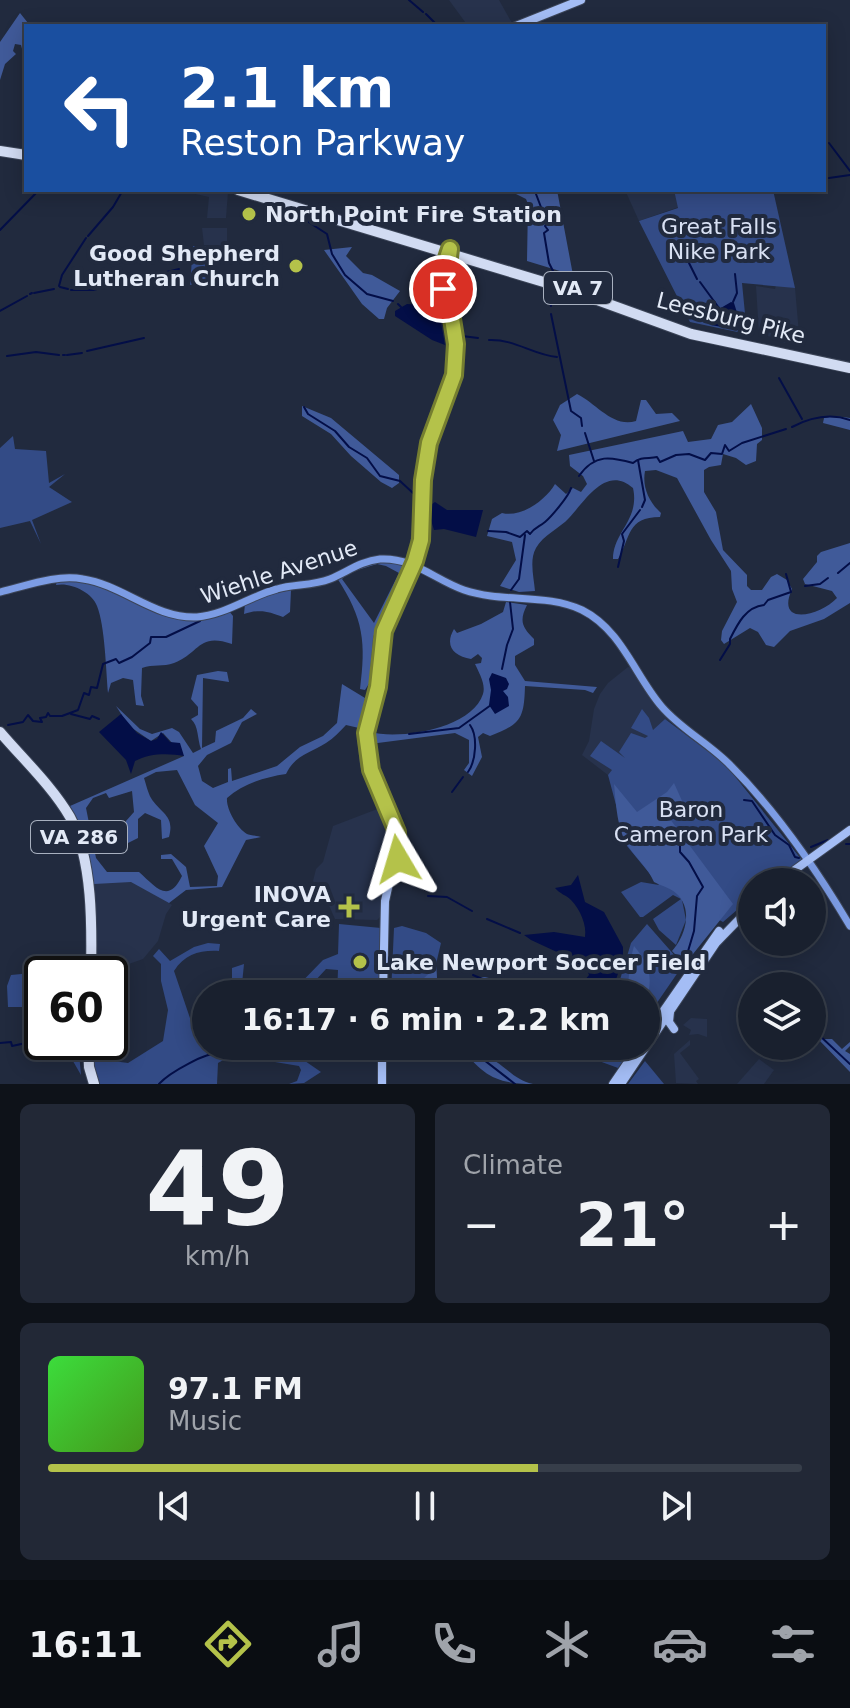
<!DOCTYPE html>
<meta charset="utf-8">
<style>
body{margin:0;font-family:"DejaVu Sans",sans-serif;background:#222836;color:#f1f3f6;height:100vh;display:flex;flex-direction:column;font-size:30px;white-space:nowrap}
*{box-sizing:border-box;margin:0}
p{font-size:26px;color:#9fa3aa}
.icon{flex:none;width:44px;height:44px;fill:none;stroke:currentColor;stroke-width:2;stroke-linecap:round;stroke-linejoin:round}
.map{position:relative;height:1084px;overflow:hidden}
.sheet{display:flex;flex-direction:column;gap:20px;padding:20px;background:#0e1219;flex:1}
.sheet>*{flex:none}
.banner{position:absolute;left:24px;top:24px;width:802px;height:168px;border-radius:0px;box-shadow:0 4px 20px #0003,0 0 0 2px #373e4a;background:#1a4fa0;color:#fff;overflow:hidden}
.buttons{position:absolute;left:738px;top:868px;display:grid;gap:16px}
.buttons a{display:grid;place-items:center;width:88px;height:88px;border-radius:50%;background:#19202e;box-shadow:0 4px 20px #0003,0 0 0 2px #373e4a;font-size:40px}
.speed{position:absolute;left:24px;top:956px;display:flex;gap:16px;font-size:40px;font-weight:700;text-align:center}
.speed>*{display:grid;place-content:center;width:104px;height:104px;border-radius:50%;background:#19202e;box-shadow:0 4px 20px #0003,0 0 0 2px #373e4a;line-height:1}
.speed .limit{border:4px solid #111;border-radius:12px;background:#fff;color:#111}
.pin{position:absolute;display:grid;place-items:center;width:68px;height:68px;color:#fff;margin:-34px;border:4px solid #fff;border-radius:50%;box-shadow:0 2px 8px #0007}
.me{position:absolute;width:88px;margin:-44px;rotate:353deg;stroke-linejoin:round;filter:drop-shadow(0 0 6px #0008)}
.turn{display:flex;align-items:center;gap:28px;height:168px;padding:0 24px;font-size:36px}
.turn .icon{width:104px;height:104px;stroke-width:2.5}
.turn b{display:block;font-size:56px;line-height:68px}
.big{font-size:60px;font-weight:700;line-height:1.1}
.sheet .tile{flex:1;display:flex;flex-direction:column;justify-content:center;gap:12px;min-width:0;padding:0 28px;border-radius:12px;background:#222836}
.sheet .dial{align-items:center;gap:0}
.dial b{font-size:104px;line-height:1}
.song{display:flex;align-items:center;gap:24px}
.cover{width:96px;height:96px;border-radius:12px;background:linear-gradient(135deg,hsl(120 70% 55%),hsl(100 70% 35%))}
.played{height:8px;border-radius:4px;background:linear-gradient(90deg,#b4c24a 65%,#373e4a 65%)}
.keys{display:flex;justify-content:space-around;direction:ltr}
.heat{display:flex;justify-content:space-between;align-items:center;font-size:44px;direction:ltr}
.sheet .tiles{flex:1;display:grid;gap:20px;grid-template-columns:1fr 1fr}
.tile:last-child{grid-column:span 2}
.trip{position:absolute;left:192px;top:980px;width:468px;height:80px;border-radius:40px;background:#19202e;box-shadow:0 4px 20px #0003,0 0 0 2px #373e4a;font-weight:700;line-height:80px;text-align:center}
.tabs{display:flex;height:128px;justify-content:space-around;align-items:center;background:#0a0d12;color:#9fa3aa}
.tabs .icon{width:56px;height:56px}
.tabs .on{color:#b4c24a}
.tabs b{font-size:36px;color:#f1f3f6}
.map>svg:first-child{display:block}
</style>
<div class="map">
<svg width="850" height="1084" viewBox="0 0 850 1084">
<rect width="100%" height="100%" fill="#212a3e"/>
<!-- built -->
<g fill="#27324c">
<path d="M449 0H499L512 23 505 26H468Z"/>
<path d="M178 190 228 192 226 218H207L209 197Z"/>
<path d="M625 190H674L679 207 639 221Z"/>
<path d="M227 228V246L204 245 202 228Z"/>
<path d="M776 285 795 288 800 345 780 342V331L775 332 776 338 759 334 756 286 775 289Z"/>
<path d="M628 667 632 668 645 690 665 714 680 728 665 719 608 775 582 755 589 741 594 709 600 694 608 683Z"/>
<path d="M380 808 387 826 390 849V863L381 899 380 917 377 920 335 919 324 894 315 889 317 885 313 881 316 869 323 862 333 826Z"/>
<path d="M91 877 131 880 172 905 166 914 158 941 143 959 126 965 96 966Z"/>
<path d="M691 1018 707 1019V1037L698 1034 689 1035 691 1030 683 1025Z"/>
<path d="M690 1040V1045L680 1053 699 1079 696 1081 698 1084 676 1083 674 1054Z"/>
<path d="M759 1059 774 1070 764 1084H737Z"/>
</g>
<!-- green -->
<g fill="#334b86">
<path d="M674 190H773L795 288 742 283 747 334 690 322 639 221 678 208Z"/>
<path d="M193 246 212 247 211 280 190 285Z"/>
<path d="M13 436 15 449 46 451 49 483 65 474 49 487 72 502 32 520 41 544 30 521 0 528V448Z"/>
<path d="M642 709 649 718 653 730 665 719 725 764 802 860 772 882H752V897L723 922 682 900 686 920 676 945 659 930 653 919 681 899 673 895 643 917H640L621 892 641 882 659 885 627 846 608 775 612 770 590 756 601 741 625 758 619 752 631 733 645 738 648 736 631 728Z"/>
<path d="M339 924 381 928 380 994H337L338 970 326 969 303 994H290L323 960 338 954Z"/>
<path d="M647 924 683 965 652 1010 646 1009V994L616 993 631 943Z"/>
<path d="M402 926 426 933 441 943 436 964 437 978 422 994H391L394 928Z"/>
<path d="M208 943 220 944 219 951C200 950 185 954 174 971L192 1024 201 1033 206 1031V1046H269L282 1055 305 1061 321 1072 304 1083 289 1084 297 1081 301 1070 299 1066 232 1055 218 1063 217 1084H99L94 1067 93 1042H102V1050L113 1061 128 1063 163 1041 168 1010 161 981V964L153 956 159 949 170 961 194 947Z"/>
<path d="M244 964 241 994H232V968Z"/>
<path d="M42 972 45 974H42V1006L36 1007 31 1020 29 1019 33 1007H8L7 986 11 975Z"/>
<path d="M62 1042H78L81 1075Z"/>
<path d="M587 1046H634L618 1068 599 1061 583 1062Z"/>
<path d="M645 1061 664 1084H628Z"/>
</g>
<!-- forest -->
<g fill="#405a99" fill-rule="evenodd">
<path d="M20 13 28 23 26 64 21 45 15 44 13 51 16 54 5 64 0 80V42Z"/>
<path d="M557 190 573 275 527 261 528 204 526 199 510 191Z"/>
<path d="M352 247 346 256 363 273 372 275 400 291 387 308 384 319H379L362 304 324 250Z"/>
<path d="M577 394C597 404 613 428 636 421L641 400H646L656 414 672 413 680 421 557 451 561 435 553 420 560 405Z"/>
<path d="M751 404 762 428V440L757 444 756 461 746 465 736 458 723 454 721 465 709 467 704 470V492L716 512 723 550 747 575V586L751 590H762L771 577 777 574 787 580 792 589C775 627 820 616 837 598L832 591 805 584 803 579 817 562V556L821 552 850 543V603L824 619 790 631 774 647 766 645 758 632 750 628 724 644 721 640 722 631 737 602 732 589 731 571 711 540 677 478 656 470 645 471C642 487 649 502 661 513L660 517C627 517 631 537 618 559H613C613 532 640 520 633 488 606 464 585 501 569 518 560 528 543 535 536 548 529 560 534 578 535 591L519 592 500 586 516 560 512 542 487 536 492 519 502 513C521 518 546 500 555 484L566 494 573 488 581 492 587 484 583 476 570 466 569 455 683 431 688 442 711 439 718 425 732 422Z"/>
<path d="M302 406 331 418 399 475V483L392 488 381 482 351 456 331 434 302 416Z"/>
<path d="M835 416 850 418V430L823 423 824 418Z"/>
<path d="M374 562 402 564 404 568 377 624 370 682 365 690 360 689C366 643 364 619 337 578L355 568ZM377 564 386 566 399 573 374 623 342 579 348 573Z"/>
<path d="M71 579 95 584 176 617 229 611 233 616 232 644C198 632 200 653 174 663 163 667 153 664 142 668L141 696 144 706 136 705 133 680 123 678 111 683 108 693C106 670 105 626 97 606 92 592 70 582 56 585L57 581Z"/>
<path d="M291 590 290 612 283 617C268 611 260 609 244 614L245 604 271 594Z"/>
<path d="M506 602 527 605C519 621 522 627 534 639V645L515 656V665L525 681 597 687 593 693 585 690 525 686C524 719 521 724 490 736L483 733 478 737 482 757 472 776 464 770 469 763V740L455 733 370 744V732C399 740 472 729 483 694 486 684 479 673 475 664L481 663 482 658 478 654 471 659C454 656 444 646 454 629L457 633 481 624 503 612Z"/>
<path d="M218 671 227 672 229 682 203 678 202 748 215 742 216 731 243 718 251 709 257 714 242 722 231 743 207 755 198 766 202 781 213 788 228 782V769L231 768 232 781 277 766 300 747 323 736 337 723 342 684 365 698 359 728 346 725C340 731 334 738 326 743 310 753 295 755 286 774 265 777 243 784 227 798 226 809 237 828 247 834 249 835 259 836 261 837L246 840 222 887 186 890 169 903 131 882 94 884 82 828 70 806 184 756 163 733 151 741 129 726 116 706 140 729 152 734 172 728 179 732 193 753 201 749C197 739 199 726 191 719L198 715V707L191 699 197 675ZM177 770 195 805 218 823 204 846 218 876 217 886 190 887 186 867 171 854 161 855V859H172L182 876C168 905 155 886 139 872H107L96 858 86 808 93 798 106 793 109 798 132 791 134 812 126 821 124 845 138 838V819L145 813 161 820 162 839 169 837C175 815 161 814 151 798 148 793 146 784 144 778L156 772Z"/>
<path d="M674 783 683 803 668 811 667 815 733 904 685 964 672 951C685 937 693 911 678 895 673 889 662 886 654 882 648 868 637 859 628 846 617 829 616 804 614 784L637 812 667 792Z"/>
<path d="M634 946C651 966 653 979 646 1004V994H626C630 977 629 962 634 946Z"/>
<path d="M436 967 437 978 422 994H391L411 990Z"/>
<path d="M485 977 512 984 528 994H509L477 978Z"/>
<path d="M818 1039H832L842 1049 850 1042V1046L845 1051 850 1054V1072Z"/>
<path d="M460 1046H490L494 1052 495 1061C509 1070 516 1080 533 1084 497 1084 483 1076 460 1046Z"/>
</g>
<!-- water -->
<g fill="#030e47">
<path d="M731 302 734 303 740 322 738 330 711 325 714 312Z"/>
<path d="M407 304 438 306 445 345 432 340 395 316V311Z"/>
<path d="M435 502 447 510H483L476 537 444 529 434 530 431 520 432 504Z"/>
<path d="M492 673 506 678 509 684 507 689 503 691 508 697 509 706 495 714 489 705 491 690 489 679Z"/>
<path d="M121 714 137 733 151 741 157 739 161 732 170 742 180 743 184 756C169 753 149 753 135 761L131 774 126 760 99 732Z"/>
<path d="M578 875 585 902 604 912 623 947V959L611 994H574L590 980 589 978 584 981 589 975 588 972 572 959 531 940 524 935 554 932 585 937C587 925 580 909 571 900 566 895 560 894 555 888L571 885Z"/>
</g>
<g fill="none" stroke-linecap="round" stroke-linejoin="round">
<!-- stream -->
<g stroke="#030e47" stroke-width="2">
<path d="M409 0 423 12"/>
<path d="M426 14 438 26"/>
<path d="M829 143 850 171"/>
<path d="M829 178 850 175"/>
<path d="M537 190 536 194 547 223 545 226 548 230 544 233 549 263 553 271"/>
<path d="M307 221 327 234 332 254 345 275 367 294 393 301"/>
<path d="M0 230 39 190"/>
<path d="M88 236 113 207 123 190"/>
<path d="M689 263 697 279"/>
<path d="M700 282 719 308"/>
<path d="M59 286 62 275 86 238"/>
<path d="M60 287 68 289"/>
<path d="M71 290H93L179 269"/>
<path d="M34 293 54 289"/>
<path d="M30 294 32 293"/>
<path d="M549 295 551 306"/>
<path d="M733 302 737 293 735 274"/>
<path d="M398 304 401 307"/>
<path d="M0 311 27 296"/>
<path d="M551 314 571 411 581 418 582 426"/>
<path d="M462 336 478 338"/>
<path d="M489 340C515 339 533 355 557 357"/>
<path d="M87 351 144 338"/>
<path d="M63 355H65"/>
<path d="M67 355 82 353"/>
<path d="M7 356 36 352 59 355"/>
<path d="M779 378 802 419"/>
<path d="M304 407 308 414 335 431 349 447 367 458 380 476 400 481 413 493"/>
<path d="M792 427C811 417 830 413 850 420"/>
<path d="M585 433 594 461"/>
<path d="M638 460 645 500 642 507"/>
<path d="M579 476C595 453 612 457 633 463 641 456 649 459 657 457L660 462 676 455 689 454 705 460 711 453 722 454 725 445 729 451 742 443 786 429"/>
<path d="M488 531 506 532 520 537 527 531 530 534C535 527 539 527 545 522 551 517 569 496 571 488"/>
<path d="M618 567 624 541 622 534 640 510"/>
<path d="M838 573 850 563"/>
<path d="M805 586 820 584 828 578"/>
<path d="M511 590 519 579 525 535"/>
<path d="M720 660 730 644V639C738 623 746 607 764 605L768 600 791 592 786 574"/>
<path d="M502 669 507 645 513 629 510 602"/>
<path d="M71 714 90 719 92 716 99 719"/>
<path d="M8 725 23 722 28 715 33 721 42 722 40 718 46 717 48 713 50 716H62L78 710 84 693 89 695 91 687 97 688 103 664 116 659 119 663 132 657 150 643 151 637H166L200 621"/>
<path d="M409 734 459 728 491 705"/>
<path d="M468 772C476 761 478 736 470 725"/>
<path d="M452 792 463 777"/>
<path d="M744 800 752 801 775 835 789 845 795 857 799 858"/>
<path d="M670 833 680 845V852L689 862 703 887 697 896 694 931 686 958 687 970"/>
<path d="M846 844H850"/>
<path d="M811 847 828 840"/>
<path d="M428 896 447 897 472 911"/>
<path d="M487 919 520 933"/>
<path d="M473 975 508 990"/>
<path d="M511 991 522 994"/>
<path d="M812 1026 819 1035 850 1064"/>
<path d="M0 1043 11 1042 12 1046 26 1043 25 1048 46 1056 63 1055"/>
<path d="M466 1046 515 1084"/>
<path d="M159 1084C169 1073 207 1051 222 1053"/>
</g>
<!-- secondary casing -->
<g stroke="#3c4558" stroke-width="9">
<path id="secondary" d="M0 592C26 586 56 574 83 579 123 585 155 619 197 617 225 615 250 596 277 589 294 584 312 586 330 579 347 572 361 561 380 559 413 557 435 580 464 590 502 603 546 593 582 610 622 630 635 676 662 707 682 730 710 744 731 766 775 810 818 872 850 926"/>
</g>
<!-- primary casing -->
<g stroke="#3c4558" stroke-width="10">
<g id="primary">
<path d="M516 26 581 0"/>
<path d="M778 882 850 830"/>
<path d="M383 994 385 901 393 866 395 845 390 823 365 765 362 737 374 684 378 638 415 548 422 457 450 376 452 342 443 286 445 264 449 249"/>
<path d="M670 1012 669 1022 674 1029"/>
<path d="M646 1036 719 931"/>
<path d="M382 1046V1084"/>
<path d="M613 1084 639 1046"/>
<path d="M621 1084 716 943 752 906"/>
</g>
</g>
<!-- highway casing -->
<g stroke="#3c4558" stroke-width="12">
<g id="highway">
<path d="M0 151 26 155"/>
<path d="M238 190 567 289 691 334 850 368"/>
<path d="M0 732C23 759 52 786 70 817 93 860 92 927 91 974"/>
<path d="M88 1042 89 1067 94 1084"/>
</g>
</g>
<!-- secondary -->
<use href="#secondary" stroke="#7c9ce4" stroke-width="7"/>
<!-- primary -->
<use href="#primary" stroke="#a4bdf5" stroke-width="8"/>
<!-- highway -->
<use href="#highway" stroke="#d1dbf2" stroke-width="10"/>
</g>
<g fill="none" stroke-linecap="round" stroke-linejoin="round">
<!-- route casing -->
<g stroke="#757e30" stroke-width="20">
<path id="route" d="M398 859 397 832 371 770 366 733 378 687 384 631 415 561 421 540 423 480 429 443 454 375 456 344 446 281 450 249 445 264 443 289"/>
</g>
<!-- route -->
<use href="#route" stroke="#b4c24a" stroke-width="14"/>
</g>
<!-- markers -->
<g fill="#b4c24a" stroke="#212a3e" stroke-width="3">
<circle cx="249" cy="214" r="8"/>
<circle cx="296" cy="266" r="8"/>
<path d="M345 895h8v8h8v8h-8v8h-8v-8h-8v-8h8z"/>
<circle cx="360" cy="962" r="8"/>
</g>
<g text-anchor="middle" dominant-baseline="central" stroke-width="8" stroke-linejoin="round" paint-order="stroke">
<!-- shield labels -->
<g fill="#212a3e" stroke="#a8b0bf" stroke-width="2">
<rect x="544" y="272" width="68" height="32" rx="6"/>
<rect x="31" y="821" width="96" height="32" rx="6"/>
</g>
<g font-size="20" font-weight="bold" fill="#e2e9f6">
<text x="578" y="288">VA 7</text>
<text x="79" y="837">VA 286</text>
</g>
<!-- poi labels -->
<g font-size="22" font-weight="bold" fill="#e2e9f6" stroke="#212a3e" text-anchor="start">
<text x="265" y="214">North Point Fire Station</text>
<text x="280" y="253" text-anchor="end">Good Shepherd<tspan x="280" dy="25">Lutheran Church</tspan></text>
<text x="331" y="894" text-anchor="end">INOVA<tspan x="331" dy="25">Urgent Care</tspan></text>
<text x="376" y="962">Lake Newport Soccer Field</text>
</g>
<!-- park labels -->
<g font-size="22" fill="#d8e0f3" stroke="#212a3e">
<text x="719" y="226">Great Falls<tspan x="719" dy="25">Nike Park</tspan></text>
<text x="691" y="809">Baron<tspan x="691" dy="25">Cameron Park</tspan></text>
</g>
<!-- street labels -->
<g font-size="22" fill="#e2e9f6" stroke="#212a3e">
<text transform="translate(731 318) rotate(14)">Leesburg Pike</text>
<text transform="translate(279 572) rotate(-18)">Wiehle Avenue</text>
</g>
</g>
</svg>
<div class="buttons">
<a><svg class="icon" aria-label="sound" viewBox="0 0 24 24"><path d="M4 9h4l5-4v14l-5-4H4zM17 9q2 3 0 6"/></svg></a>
<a><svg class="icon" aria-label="layers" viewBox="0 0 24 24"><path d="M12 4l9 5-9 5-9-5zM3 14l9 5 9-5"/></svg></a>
</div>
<div class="speed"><div class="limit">60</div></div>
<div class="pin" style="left:443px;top:289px;background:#d93025"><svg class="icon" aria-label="arrive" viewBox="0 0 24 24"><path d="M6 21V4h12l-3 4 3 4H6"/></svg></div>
<svg class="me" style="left:398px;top:859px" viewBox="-20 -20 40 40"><path d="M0-17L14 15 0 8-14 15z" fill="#b4c24a" stroke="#fff" stroke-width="4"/></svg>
<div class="trip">16:17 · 6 min · 2.2 km</div>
<div class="banner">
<div class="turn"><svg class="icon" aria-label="left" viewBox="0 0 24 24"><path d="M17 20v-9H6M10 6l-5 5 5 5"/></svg><div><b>2.1 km</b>Reston Parkway</div></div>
</div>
</div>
<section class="sheet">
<div class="tiles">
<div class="tile dial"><b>49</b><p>km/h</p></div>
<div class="tile"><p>Climate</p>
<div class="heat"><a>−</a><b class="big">21°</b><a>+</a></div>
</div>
<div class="tile">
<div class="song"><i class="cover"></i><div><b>97.1 FM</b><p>Music</p></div></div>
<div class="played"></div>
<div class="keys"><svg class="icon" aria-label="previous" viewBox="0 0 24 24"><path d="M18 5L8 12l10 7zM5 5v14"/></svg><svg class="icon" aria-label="pause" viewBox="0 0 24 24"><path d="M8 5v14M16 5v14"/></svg><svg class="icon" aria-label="next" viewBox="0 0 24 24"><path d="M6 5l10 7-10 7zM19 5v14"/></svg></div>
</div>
</div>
</section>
<nav class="tabs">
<b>16:11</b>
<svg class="icon on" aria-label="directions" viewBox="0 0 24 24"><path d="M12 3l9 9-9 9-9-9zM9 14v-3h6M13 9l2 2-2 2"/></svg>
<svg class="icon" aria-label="music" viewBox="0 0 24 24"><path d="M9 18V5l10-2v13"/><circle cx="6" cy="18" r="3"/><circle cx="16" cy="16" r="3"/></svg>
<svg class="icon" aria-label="phone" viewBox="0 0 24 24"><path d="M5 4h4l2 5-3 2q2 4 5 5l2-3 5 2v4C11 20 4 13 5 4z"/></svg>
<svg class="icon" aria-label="climate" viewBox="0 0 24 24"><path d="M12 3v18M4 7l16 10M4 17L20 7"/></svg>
<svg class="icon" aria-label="car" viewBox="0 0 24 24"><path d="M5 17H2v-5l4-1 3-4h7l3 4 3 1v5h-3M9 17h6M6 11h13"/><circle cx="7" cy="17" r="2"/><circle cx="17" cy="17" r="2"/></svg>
<svg class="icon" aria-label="filters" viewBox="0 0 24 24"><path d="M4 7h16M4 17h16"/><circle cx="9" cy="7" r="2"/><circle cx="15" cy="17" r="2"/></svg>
</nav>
